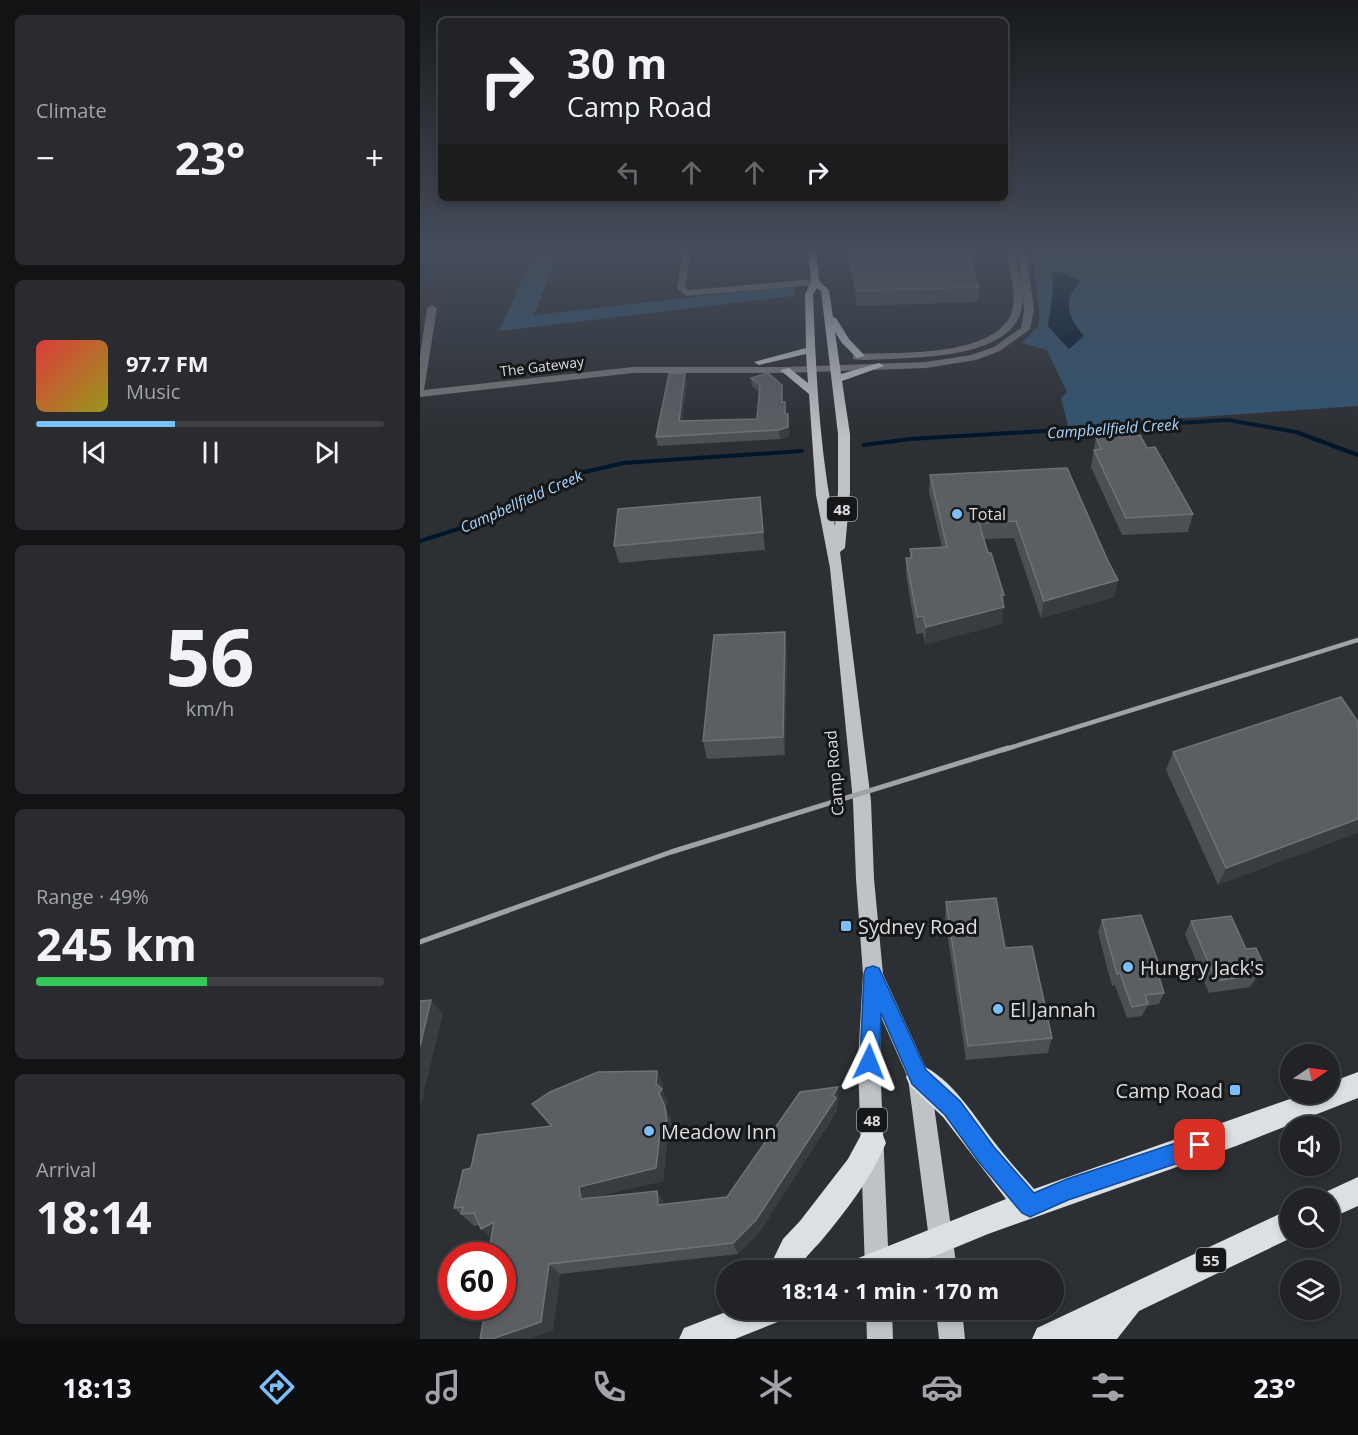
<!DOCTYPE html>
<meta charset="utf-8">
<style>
body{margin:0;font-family:"Open Sans",sans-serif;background:#292b2e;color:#f1f3f6;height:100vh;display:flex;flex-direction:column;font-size:22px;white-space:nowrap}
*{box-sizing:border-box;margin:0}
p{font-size:20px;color:#a2a4a7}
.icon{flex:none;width:33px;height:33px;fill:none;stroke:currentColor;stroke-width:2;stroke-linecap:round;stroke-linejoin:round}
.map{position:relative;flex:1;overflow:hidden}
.side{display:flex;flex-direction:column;gap:15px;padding:15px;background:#121315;width:420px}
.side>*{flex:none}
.hud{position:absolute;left:18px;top:18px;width:570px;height:183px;border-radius:9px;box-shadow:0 3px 9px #0003,0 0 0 2px #3e4043;background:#212326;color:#f1f3f6;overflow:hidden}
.needle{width:39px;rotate:77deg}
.tools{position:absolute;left:860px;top:1044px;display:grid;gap:12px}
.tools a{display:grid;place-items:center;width:60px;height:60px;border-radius:50%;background:#212326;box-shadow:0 3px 9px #0003,0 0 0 2px #3e4043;font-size:30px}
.speed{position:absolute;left:18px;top:1242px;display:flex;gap:12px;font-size:30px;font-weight:700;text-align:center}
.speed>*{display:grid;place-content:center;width:78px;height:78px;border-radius:50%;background:#212326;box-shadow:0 3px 9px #0003,0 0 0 2px #3e4043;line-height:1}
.speed .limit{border:9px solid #d22;background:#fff;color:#111}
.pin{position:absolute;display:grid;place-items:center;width:51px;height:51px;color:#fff;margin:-26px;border-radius:12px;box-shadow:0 3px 9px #0006}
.me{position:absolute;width:66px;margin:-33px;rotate:2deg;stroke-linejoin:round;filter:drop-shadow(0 0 4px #0008)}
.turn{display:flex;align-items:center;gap:21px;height:126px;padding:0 30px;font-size:27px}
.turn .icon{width:78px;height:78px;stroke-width:2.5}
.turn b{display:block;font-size:42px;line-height:51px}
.lanes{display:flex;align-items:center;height:57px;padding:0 30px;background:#0003;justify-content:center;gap:30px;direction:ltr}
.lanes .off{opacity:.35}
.big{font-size:45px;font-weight:700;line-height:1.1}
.side .tile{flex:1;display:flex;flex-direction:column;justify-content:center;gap:9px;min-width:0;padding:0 21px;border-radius:9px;background:#292b2e}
.side .dial{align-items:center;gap:0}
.dial b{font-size:78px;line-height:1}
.song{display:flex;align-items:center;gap:18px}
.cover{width:72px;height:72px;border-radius:9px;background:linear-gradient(135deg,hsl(0 70% 55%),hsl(60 70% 35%))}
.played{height:6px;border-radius:3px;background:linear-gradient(90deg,#7cbef9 40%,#3e4043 40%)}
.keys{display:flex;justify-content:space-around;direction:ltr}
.heat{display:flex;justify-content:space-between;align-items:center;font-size:33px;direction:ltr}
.charge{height:9px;border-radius:4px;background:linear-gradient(90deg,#34c759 49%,#3e4043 0)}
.trip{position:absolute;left:296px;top:1260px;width:348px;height:60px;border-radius:30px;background:#212326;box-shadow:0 3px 9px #0003,0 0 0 2px #3e4043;font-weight:700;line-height:60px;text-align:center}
.menu{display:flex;height:96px;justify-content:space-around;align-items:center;background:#0d0e0f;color:#a2a4a7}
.menu .icon{width:42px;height:42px}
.menu .current{color:#7cbef9}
.menu b{font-size:27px;color:#f1f3f6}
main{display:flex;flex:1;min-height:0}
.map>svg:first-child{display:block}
</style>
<main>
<section class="side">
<div class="tile"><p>Climate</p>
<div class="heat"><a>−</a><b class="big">23°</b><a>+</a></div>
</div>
<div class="tile">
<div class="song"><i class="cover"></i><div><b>97.7 FM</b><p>Music</p></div></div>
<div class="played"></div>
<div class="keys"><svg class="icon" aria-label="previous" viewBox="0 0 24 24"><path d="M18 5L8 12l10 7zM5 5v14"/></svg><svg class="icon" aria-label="pause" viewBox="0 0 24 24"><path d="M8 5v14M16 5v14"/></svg><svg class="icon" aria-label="next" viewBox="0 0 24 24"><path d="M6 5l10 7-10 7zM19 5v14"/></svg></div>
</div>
<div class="tile dial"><b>56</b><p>km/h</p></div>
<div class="tile"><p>Range · 49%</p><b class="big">245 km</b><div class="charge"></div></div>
<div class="tile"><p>Arrival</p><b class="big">18:14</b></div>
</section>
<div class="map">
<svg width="938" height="1339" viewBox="0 0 938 1339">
<rect width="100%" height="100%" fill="#2c2f33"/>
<!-- green -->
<g fill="#325471">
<path d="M612 250H938V406L648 426 641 398 647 392 627 350 602 343 619 325V312Z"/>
<path d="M136 257 114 315 374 286V296L79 331 112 258Z"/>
</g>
<!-- water -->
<path fill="#00162b" d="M640 272 661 281C641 301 648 317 664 336L649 349 628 326 633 291 632 273Z"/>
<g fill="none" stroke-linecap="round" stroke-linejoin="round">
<!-- stream -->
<g stroke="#00162b" stroke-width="4">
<path d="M444 445 490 439 808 420 876 432 938 455"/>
<path d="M0 541 44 527 117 490 156 474 203 463 382 451"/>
</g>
<!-- minor -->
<g fill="#77797a" fill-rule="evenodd">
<path d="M263 250H271L265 287 268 290 395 279 399 282 395 285 266 296 257 288Z"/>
<path d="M586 250H594C598 269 607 296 600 315 583 356 507 357 470 359 458 359 444 361 433 359V355L436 354C474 352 573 358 591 314 598 295 589 270 586 250Z"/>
<path d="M598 250H606L614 310 610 329 580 351 556 360 506 368 365 373H213L0 397V356L7 308 12 305 17 308 4 390 213 367H365L506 362 551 355 574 347 601 328 604 310Z"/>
</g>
<!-- major -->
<g fill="#bfc3c6" fill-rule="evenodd">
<path d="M388 250H396L399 281 409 290 413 317 416 318 429 339 445 356 437 358 422 343 415 332 421 374 459 363 464 366 422 381 430 434V492L425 548 420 552 451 801 454 879 463 974 510 1077 537 1270H513L488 1078 461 1017 460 1062 469 1270H445L438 1062 443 974 436 879 433 801 410 568 396 495 389 394 360 370 369 368 388 383 386 354 339 365 334 362 386 348 385 294 391 282ZM397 288 401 291 418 434V492L415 526C399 450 396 371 393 294Z"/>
<path d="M446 1310H472L473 1339H447Z"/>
<path d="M516 1310H542L545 1339H519Z"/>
</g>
<!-- highway -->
<g fill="#dbe0e4" fill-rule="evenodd">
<path d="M499 1064C532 1078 554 1116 575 1143 587 1159 601 1174 614 1189L884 1094H909V1083L938 1072V1098L816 1146 568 1234 481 1270H432L436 1259 586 1199 523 1117 490 1086 486 1077 490 1068Z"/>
<path d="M452 1129 462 1133 466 1143C451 1179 426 1211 401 1241 392 1251 384 1258 378 1270H348L363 1239 380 1221 428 1159 442 1133Z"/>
<path d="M938 1177V1206L909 1219V1198H897L899 1195Z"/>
<path d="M870 1209 871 1238 719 1311 697 1339H612L617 1328Z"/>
<path d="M311 1310H364L360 1321 315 1339H259L264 1328Z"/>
</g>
<!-- rail-far1 -->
<path stroke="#a0a2a5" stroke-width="4.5" d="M583 750 938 640"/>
<!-- rail -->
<path stroke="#a0a2a5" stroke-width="5" d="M0 942 251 852 588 748"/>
</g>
<!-- wall -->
<g fill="#4c4f53">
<path d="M428 250H551L554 256 553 270H552L559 287 558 302 437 306Z"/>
<path d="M265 373 267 381 262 421 337 419 339 392 332 386 331 378 362 385 363 402 369 423V436L360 439 238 446 236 437Z"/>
<path d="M676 437 727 448 773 514 768 532 702 535 671 467Z"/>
<path d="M510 475 688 561 698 580 694 597 621 618 594 538 564 539 584 595 582 624 505 644 503 633 496 634 486 575V558H490V549L522 547 509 492Z"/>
<path d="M340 497 345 550 199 563 194 546Z"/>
<path d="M367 650 365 755 287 759 283 741Z"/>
<path d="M938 722 798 885 746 770 753 752Z"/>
<path d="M526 902 585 948 632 1038 628 1053 546 1060 525 918Z"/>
<path d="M682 920 741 970 738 975 744 993 739 1004 727 1006 722 1016 707 1018 695 985 692 986 678 932Z"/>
<path d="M771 921 826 949 843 963 837 973 838 975 830 987 789 993 765 934Z"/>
<path d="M237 1071 243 1085V1091L248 1103 245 1107 251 1120 253 1135 248 1136 243 1181 169 1198 244 1203V1205L307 1197 419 1101 417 1105V1111L340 1231 318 1254 140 1274 133 1330 108 1339H60L82 1306 71 1237 60 1225 54 1226 34 1208 51 1168 131 1127 112 1104Z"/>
</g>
<!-- shaded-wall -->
<g fill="#393c40">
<path d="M265 373 267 381 261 429 259 421Z"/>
<path d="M368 414 369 436 360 439 359 430Z"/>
<path d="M698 580 694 597 621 618 624 601Z"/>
<path d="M584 607 582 624 505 644 506 627Z"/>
<path d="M365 632 367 650 365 755 363 737Z"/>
<path d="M938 819V833L798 885 806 868Z"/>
<path d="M11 1000 23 1014 0 1108V1046Z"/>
<path d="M237 1071 243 1085V1091L248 1103 245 1107 251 1120 253 1135 248 1136 243 1181 168 1199H161L159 1187 239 1093 236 1084Z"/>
<path d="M418 1087 419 1101 417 1105V1111L340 1231 318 1254 313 1243Z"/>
<path d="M237 1191 244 1203 245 1217 238 1205Z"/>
<path d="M74 1222V1240L61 1229Z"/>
<path d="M129 1264 140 1274 133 1330 108 1339H72Z"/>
</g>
<!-- building -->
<g fill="#5b5e62" stroke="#6f7275" stroke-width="1.5">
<path d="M429 250H551L554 256H547L559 287 437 291Z"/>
<path d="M265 373 259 421 337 419 340 385 331 378 348 373 362 385V402H365V414H368V427L359 430 236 437 249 374Z"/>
<path d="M720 435 727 448 735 447 773 514 706 518 674 450 681 449 676 437Z"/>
<path d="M647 468 688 561 698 580 624 601 596 521 559 523 568 553H571L584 595H581L584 607 506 627 503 616 497 617 486 558H492L490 549 527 547 510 475Z"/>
<path d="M340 497 343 532 194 546 198 509Z"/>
<path d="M365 632 363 737 283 741 294 635Z"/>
<path d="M921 697 938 722V819L806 868 753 752Z"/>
<path d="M576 898 585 948 612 946 632 1038 548 1046 526 902Z"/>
<path d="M721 915 741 970H737L744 993 725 995 728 1004 712 1007 700 973 697 974 682 920Z"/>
<path d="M811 916 826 949 836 948 843 963 832 964 838 975 796 981 771 921Z"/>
<path d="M11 1000 0 1046V1001Z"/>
<path d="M237 1071 236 1084 242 1089 239 1093 245 1107 247 1121 241 1123 236 1168 159 1187 161 1199 237 1191 238 1205 307 1197 380 1092 418 1087 413 1095 416 1098 336 1220 313 1243 129 1264 121 1322 72 1339H60L66 1306H82V1256H68L74 1222 61 1229 54 1213 41 1214 43 1207 34 1208 43 1170 51 1168 58 1135 132 1126 112 1104 130 1092 178 1072Z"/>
</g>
<!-- sky -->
<linearGradient id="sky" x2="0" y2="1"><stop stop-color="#181a1c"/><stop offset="0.57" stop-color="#454d5b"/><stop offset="1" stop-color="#454d5b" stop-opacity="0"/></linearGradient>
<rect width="938" height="438" fill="url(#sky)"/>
<!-- route -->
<path fill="#1a73e8" stroke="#114b97" stroke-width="1.5" d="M453 966 459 968 506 1070 540 1101 574 1147 614 1193 647 1179 780 1135 788 1138 791 1145 788 1153 648 1200 610 1217 602 1213 559 1162 525 1115 492 1084 461 1013 459 1062 456 1069 449 1072 442 1069 440 1062 444 974 446 968Z"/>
<!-- markers -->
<g fill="#7cbef9" stroke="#151719" stroke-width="2">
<circle cx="537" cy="514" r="6"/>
<rect x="420" y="920" width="12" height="12" rx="3"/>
<circle cx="708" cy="967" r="6"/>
<circle cx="578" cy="1009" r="6"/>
<rect x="809" y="1084" width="12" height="12" rx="3"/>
<circle cx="229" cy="1131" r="6"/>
</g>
<g text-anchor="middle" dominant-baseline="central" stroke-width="6" stroke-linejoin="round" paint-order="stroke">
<!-- far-street labels -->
<g font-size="14" fill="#dbdddf" stroke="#151719">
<text transform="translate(122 366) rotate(-7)">The Gateway</text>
</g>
<!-- far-water labels -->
<g font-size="15" font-style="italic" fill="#aad5fc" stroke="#151719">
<text transform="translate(693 428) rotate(-4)">Campbellfield Creek</text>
<text transform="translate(101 501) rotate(-24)">Campbellfield Creek</text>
</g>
<!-- shield labels -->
<g fill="#151719" stroke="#a0a2a4" stroke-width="1.5">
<rect x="407" y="497" width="30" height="24" rx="4.5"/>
<rect x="437" y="1108" width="30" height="24" rx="4.5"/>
<rect x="776" y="1248" width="30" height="24" rx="4.5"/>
</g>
<g font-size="15" font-weight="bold" fill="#dbdddf">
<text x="422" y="509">48</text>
<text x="452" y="1120">48</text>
<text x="791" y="1260">55</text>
</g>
<!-- poi labels -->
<g font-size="16" fill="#dbdddf" stroke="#151719" text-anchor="start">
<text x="549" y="514">Total</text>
</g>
<!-- street labels -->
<g font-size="16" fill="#dbdddf" stroke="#151719">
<text transform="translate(414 773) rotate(-95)">Camp Road</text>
</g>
<!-- near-poi labels -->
<g font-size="20" fill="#dbdddf" stroke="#151719" text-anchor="start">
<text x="438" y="926">Sydney Road</text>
<text x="720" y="967">Hungry Jack's</text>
<text x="590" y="1009">El Jannah</text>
<text x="803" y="1090" text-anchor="end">Camp Road</text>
<text x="241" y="1131">Meadow Inn</text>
</g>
</g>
</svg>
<div class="tools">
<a><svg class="needle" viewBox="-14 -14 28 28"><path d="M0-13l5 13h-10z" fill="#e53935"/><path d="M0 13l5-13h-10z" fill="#a2a4a7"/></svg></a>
<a><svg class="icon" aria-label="sound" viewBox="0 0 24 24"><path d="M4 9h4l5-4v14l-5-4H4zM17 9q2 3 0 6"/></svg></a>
<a><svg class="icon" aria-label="search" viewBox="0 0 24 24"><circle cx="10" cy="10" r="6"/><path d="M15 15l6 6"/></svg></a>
<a><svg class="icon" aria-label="layers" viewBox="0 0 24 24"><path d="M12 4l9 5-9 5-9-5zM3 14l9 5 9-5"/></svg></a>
</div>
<div class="speed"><div class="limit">60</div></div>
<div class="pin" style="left:780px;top:1145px;background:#d93025"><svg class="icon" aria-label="arrive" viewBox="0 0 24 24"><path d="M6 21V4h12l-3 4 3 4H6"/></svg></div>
<svg class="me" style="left:449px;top:1062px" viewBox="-20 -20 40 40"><path d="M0-17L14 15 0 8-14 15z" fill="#1a73e8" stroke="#fff" stroke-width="4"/></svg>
<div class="trip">18:14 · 1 min · 170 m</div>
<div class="hud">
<div class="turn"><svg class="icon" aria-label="right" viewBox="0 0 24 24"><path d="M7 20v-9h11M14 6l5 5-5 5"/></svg><div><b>30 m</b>Camp Road</div></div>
<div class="lanes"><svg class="icon off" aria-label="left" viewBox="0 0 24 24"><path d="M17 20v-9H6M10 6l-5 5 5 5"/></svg><svg class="icon off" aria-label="ahead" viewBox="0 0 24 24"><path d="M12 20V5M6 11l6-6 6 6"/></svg><svg class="icon off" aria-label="ahead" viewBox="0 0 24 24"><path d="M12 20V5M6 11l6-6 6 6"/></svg><svg class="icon" aria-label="right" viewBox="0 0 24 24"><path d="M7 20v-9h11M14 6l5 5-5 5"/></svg></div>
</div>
</div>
</main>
<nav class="menu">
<b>18:13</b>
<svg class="icon current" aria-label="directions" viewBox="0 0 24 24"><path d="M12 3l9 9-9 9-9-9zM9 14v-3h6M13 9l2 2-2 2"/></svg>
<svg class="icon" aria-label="music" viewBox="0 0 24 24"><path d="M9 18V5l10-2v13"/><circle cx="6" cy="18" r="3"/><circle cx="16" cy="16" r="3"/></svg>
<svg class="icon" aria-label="phone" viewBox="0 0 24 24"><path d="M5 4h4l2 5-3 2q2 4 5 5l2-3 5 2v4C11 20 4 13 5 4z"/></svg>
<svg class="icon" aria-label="climate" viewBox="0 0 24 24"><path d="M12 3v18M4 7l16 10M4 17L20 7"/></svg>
<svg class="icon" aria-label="car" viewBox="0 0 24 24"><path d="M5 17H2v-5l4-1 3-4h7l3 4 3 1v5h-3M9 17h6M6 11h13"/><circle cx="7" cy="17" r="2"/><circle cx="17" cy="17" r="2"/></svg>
<svg class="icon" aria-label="filters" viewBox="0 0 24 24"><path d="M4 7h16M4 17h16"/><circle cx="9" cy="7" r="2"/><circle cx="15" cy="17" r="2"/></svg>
<b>23°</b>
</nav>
